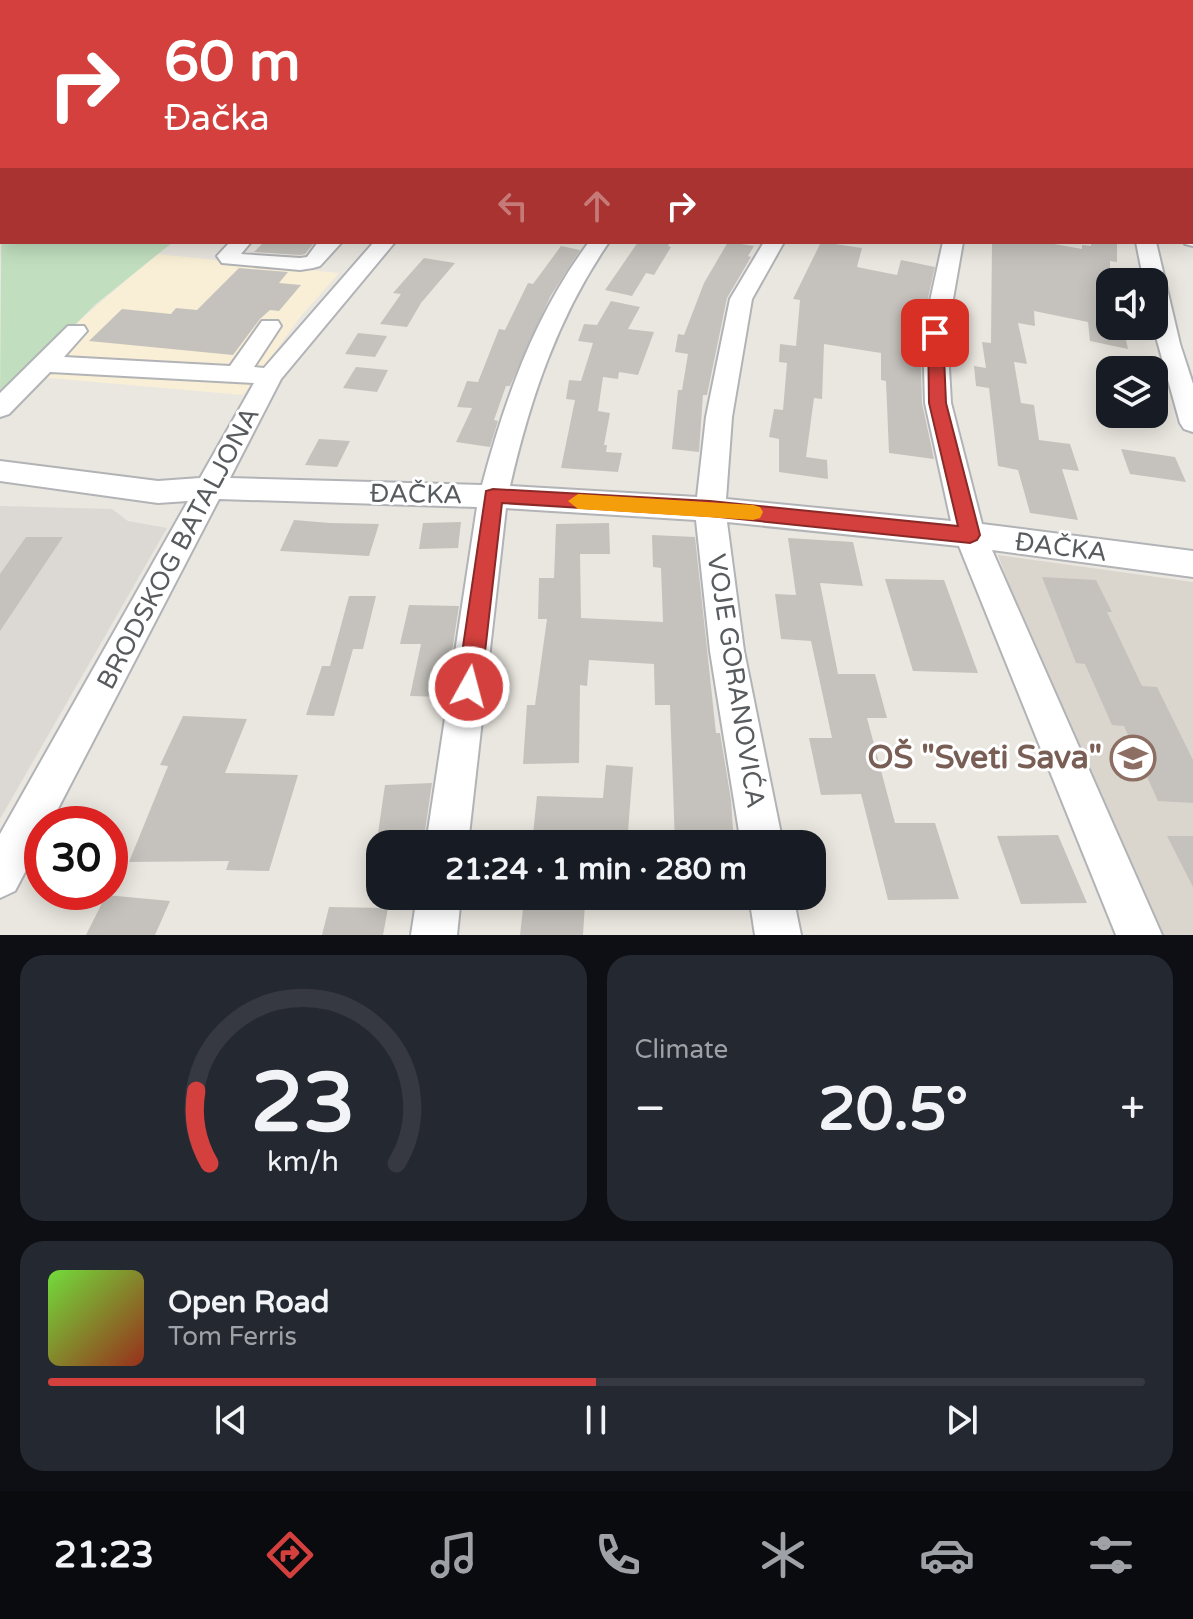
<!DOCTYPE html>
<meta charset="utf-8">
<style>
body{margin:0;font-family:"Varela Round",sans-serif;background:#242831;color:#f1f3f6;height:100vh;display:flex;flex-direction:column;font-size:30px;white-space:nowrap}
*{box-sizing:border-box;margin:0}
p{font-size:26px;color:#9ea1a6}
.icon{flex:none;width:44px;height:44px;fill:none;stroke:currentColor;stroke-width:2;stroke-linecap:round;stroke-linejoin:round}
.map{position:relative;height:935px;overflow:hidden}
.drawer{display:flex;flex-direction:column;gap:20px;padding:20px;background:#0d0f14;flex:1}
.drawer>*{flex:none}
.banner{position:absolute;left:0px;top:0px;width:1194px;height:244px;box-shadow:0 4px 20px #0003;background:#d3403d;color:#fff;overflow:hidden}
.fabs{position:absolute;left:1096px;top:268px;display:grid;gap:16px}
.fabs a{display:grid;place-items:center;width:72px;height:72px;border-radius:16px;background:#171b24;box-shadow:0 4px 20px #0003;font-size:40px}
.speed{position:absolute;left:24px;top:806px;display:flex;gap:16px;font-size:40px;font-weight:700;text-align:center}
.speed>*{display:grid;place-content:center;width:104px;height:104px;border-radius:50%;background:#171b24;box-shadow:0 4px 20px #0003;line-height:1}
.speed .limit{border:12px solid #d22;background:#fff;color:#111}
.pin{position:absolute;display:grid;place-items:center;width:68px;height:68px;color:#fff;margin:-34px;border-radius:16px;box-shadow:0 4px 12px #0006}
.me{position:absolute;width:88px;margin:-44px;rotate:7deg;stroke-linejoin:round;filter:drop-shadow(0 0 6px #0008)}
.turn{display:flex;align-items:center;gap:28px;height:168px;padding:0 32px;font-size:36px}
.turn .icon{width:104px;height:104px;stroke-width:2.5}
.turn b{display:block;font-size:56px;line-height:68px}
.lanes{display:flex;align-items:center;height:76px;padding:0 32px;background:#0003;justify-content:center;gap:40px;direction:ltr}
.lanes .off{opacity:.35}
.big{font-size:60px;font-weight:800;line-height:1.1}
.drawer .tile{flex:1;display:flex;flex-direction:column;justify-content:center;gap:12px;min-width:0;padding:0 28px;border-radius:24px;background:#242831}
.drawer .dial{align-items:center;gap:0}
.dial svg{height:208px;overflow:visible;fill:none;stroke:#363941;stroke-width:7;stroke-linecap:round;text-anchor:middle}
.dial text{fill:#f1f3f6;stroke:none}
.song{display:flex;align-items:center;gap:24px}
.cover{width:96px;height:96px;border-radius:12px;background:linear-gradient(135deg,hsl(100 70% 55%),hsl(10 70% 35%))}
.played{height:8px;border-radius:4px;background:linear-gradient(90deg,#d3403d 50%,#363941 50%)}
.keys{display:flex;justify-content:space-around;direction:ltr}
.heat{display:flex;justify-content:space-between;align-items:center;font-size:44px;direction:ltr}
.drawer .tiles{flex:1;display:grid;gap:20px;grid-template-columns:1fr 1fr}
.tile:last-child{grid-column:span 2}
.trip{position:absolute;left:366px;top:830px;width:460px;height:80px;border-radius:24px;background:#171b24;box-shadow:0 4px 20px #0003;font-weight:800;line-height:80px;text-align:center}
.menu{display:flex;height:128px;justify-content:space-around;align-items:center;background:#090b0e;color:#9ea1a6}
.menu .icon{width:56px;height:56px}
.menu .active{color:#d3403d}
.menu b{font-size:36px;color:#f1f3f6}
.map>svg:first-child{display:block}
</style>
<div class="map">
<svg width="1193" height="935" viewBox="0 0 1193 935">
<rect width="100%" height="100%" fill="#eae7e0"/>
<!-- commercial -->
<path fill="#f9efd6" d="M157 254 339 273 301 316 243 395 27 376 72 327Z"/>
<!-- industrial -->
<path fill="#dcd9d5" d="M0 506 112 509 128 521 167 528 0 819Z"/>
<!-- education -->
<path fill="#dad6ce" d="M998 555 1193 582V935H1136Z"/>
<!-- green -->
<g fill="#c1dfbf">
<path d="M675 0H1193V105L1192 2H670Z"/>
<path d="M2 153V242H173L96 304 0 399Z"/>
</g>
<!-- building -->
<g fill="#c5c2bd">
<path d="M264 242H290L313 244 305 254 300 255 254 252Z"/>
<path d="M638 242H670L668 246 671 247 654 275 646 273 632 296 605 290Z"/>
<path d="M728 242 754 246 748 256 751 257 727 298 707 395H703L699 452 672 449 678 390H682L688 354 675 352 678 334 684 335 704 283Z"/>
<path d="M821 242 862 248 857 267 897 275 901 260 935 267 920 333 922 403 934 459 889 453 886 381 881 380V353L824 344 822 399 814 398 806 457 827 460 828 479 779 472V439L769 437 774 409 783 410 787 363 779 362 780 344 796 346 800 300 793 299Z"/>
<path d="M992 242H1043L1082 249V245L1091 246V242H1117V262L1110 261V326H1123L1128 349 1090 341 1088 322 1034 311 1035 326 1018 323 1027 364 1014 362 1021 403 1034 405 1039 440 1070 444 1079 471 1062 469 1078 520 1030 513 1018 470 998 466 989 388 976 386 974 366 986 368 982 342 991 343Z"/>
<path d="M561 246 580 250 550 297 510 386H506L494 420 498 421 490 447 456 442 472 408 457 407 467 381 478 382 499 329 505 330 528 283 533 284Z"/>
<path d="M424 258 455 263 421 303 407 327 380 324 401 294 393 293Z"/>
<path d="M239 268 288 272 279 283 301 285 279 311 270 310 260 319 233 355 89 341 122 309 171 314 176 308 197 310Z"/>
<path d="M611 301 640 307 628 329 654 332 638 375 619 372 618 379 603 377 598 411 610 413 604 445H607L606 452 622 453 618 472 561 468 575 400 566 399 569 380 581 381 593 343 578 341 584 324 597 325Z"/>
<path d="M358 333 387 336 375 357 345 354Z"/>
<path d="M356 367 388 370 377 392 343 388Z"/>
<path d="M319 439 350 441 337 467 305 465Z"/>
<path d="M1121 449 1175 457 1186 482 1130 474Z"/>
<path d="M294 520 330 523 379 524 369 556 280 551Z"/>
<path d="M461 522 458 548 419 549 423 523Z"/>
<path d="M609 523 610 554H580L581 618 663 622 661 568 653 567 652 535 695 537 716 733H720L731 800 734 844H675L670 705H655L654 664 589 660 587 686 580 685 579 763 523 764 527 705H535L547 619H538L539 578H554L556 524Z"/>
<path d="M26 537H63L0 631V574Z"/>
<path d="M788 538 853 542 863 586 820 583 838 674H875L887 718H867L895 823H935L959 899 888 900 861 794 821 795 809 738H832L811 641 781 639 775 594 796 595Z"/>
<path d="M1042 577 1096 580 1112 612H1107L1142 686 1157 687 1193 760V803L1158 801 1124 726 1112 725 1085 664 1076 663Z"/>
<path d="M885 579 944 580 978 673 913 671Z"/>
<path d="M349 596H376L363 649H353L334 716 306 715 322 666H330Z"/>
<path d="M409 605 459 606 445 697 410 696 421 644H400Z"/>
<path d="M183 716 247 719 225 773 298 775 269 871 226 870 229 861 129 862 168 766 160 765Z"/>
<path d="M606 765 633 767 627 844H532L537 796 603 798Z"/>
<path d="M432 783 424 838 377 840 385 785Z"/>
<path d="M1058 835 1087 903 1021 904 997 836Z"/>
<path d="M1167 836H1193V887Z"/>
<path d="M106 895 170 901 155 935H86Z"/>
<path d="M524 901 585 903 583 935H520Z"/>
<path d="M329 907 388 908 383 935H322Z"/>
</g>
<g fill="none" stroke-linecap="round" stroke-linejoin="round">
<!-- minor casing -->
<g stroke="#b1b3b6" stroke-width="4">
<g id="minor">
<path d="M235 0H254L255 2H236Z"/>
<path d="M2 49V57L0 58V50Z"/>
<rect x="1192" y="141" width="1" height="10"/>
<path d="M2 144V154L0 155V145Z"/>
<path d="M1192 234 1193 246 1185 244 1184 242H1192Z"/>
<path d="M230 242H251L241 254 300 258 307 257 318 242 341 243 320 266 313 268 300 270 222 263 217 256Z"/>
<path d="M374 242H395L281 379 230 478 482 485C505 399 535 314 589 242H609C558 316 530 399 510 486L697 497 706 417 730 299 764 242H784L752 299 732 417 726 499 951 521 925 403 923 333 943 242H963L947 333 951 403 982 524 1193 551V577L992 550 1162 935H1116L959 546 727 522 744 651 783 844H741L710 651 696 520 506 508 468 844H426L477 507 219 499 50 824H42V840L15 891 0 898V834L188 501 158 503 0 481V461L158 481 200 478 254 383 50 372 9 414 0 417V393L68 326H84L87 331 64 357 230 366 262 321H278L281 326 254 367 264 368Z"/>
<path d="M1136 242H1156L1180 344 1193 384V432L1184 429 1180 423 1153 326 1154 282H1144Z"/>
<path d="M417 896H461L457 935H411Z"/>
<path d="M749 896H793L801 935H755Z"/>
</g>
</g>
<!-- minor -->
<use href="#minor" fill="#fff" fill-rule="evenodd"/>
</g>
<!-- route -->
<path fill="#d3403d" stroke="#892a28" stroke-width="2" d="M935 328 943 333 946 403 980 535 977 540 970 543 710 516 502 503 481 687 478 695 469 698 461 695 457 687 486 491 493 489 710 501 958 526 929 403 928 333Z"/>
<!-- slow -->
<path fill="#f59e0b" d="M578 494 753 505 760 507 763 512 760 518 753 520 578 509 568 501Z"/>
<!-- icons -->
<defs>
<g id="school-ring" transform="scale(2.3)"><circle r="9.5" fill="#fff" stroke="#8d6e63" stroke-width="1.5"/><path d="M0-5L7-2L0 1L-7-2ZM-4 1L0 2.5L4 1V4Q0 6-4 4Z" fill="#8d6e63"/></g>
</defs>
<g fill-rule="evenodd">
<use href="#school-ring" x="1133" y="758"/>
</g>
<g text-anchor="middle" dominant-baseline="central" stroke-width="6" stroke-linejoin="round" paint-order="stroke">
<!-- street labels -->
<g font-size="26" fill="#595c5f" stroke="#fff">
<text transform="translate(416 494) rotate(1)">ĐAČKA</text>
<text transform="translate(1061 547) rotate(7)">ĐAČKA</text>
<text transform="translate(178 548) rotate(-62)">BRODSKOG BATALJONA</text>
<text transform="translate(736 681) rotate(81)">VOJE GORANOVIĆA</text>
</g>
<!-- near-education labels -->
<g font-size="32" font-weight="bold" fill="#785e54" stroke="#fff" text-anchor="end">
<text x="1102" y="758">OŠ "Sveti Sava"</text>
</g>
</g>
</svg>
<div class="fabs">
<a><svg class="icon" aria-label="sound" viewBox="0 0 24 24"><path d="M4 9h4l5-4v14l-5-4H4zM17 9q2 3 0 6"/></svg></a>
<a><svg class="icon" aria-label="layers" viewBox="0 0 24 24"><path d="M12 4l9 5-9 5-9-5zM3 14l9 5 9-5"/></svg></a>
</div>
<div class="speed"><div class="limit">30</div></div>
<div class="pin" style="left:935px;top:333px;background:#d93025"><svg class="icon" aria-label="arrive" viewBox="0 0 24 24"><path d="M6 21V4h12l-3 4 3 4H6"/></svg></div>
<svg class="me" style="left:469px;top:687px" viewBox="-20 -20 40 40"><circle r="17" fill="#d3403d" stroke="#fff" stroke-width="3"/><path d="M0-11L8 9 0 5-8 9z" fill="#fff"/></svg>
<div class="trip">21:24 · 1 min · 280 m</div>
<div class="banner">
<div class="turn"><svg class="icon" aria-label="right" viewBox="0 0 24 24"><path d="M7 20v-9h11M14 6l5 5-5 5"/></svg><div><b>60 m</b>Đačka</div></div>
<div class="lanes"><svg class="icon off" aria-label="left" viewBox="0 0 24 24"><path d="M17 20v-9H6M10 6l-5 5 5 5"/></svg><svg class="icon off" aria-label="ahead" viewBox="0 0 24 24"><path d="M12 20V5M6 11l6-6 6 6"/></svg><svg class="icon" aria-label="right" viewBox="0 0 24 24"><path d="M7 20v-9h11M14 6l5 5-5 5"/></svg></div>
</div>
</div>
<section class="drawer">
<div class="tiles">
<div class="tile dial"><svg viewBox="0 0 100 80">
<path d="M14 69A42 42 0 1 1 86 69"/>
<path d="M14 69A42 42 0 0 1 9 41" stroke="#d3403d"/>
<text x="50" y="56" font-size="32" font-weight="700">23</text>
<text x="50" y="72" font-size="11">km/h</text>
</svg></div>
<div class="tile"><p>Climate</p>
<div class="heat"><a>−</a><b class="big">20.5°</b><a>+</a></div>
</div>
<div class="tile">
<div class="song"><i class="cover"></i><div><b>Open Road</b><p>Tom Ferris</p></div></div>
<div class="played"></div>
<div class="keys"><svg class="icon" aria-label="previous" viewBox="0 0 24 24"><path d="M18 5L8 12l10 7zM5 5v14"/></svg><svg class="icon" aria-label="pause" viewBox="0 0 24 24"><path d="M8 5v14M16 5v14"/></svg><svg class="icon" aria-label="next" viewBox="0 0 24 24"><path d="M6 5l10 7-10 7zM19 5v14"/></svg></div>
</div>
</div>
</section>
<nav class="menu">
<b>21:23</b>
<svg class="icon active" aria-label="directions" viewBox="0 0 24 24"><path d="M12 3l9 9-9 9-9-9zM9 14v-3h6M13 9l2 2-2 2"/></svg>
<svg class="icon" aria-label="music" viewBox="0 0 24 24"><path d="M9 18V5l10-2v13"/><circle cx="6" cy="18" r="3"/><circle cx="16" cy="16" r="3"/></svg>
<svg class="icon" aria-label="phone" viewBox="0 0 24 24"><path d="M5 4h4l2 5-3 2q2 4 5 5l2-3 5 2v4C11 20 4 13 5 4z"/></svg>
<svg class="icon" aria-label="climate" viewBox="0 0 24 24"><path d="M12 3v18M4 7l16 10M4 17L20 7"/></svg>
<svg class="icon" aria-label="car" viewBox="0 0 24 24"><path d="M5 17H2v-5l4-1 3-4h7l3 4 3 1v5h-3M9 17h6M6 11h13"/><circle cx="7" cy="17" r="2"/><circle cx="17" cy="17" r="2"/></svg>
<svg class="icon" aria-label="filters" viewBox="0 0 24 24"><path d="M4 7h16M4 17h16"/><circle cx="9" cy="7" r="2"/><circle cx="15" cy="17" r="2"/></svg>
</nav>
